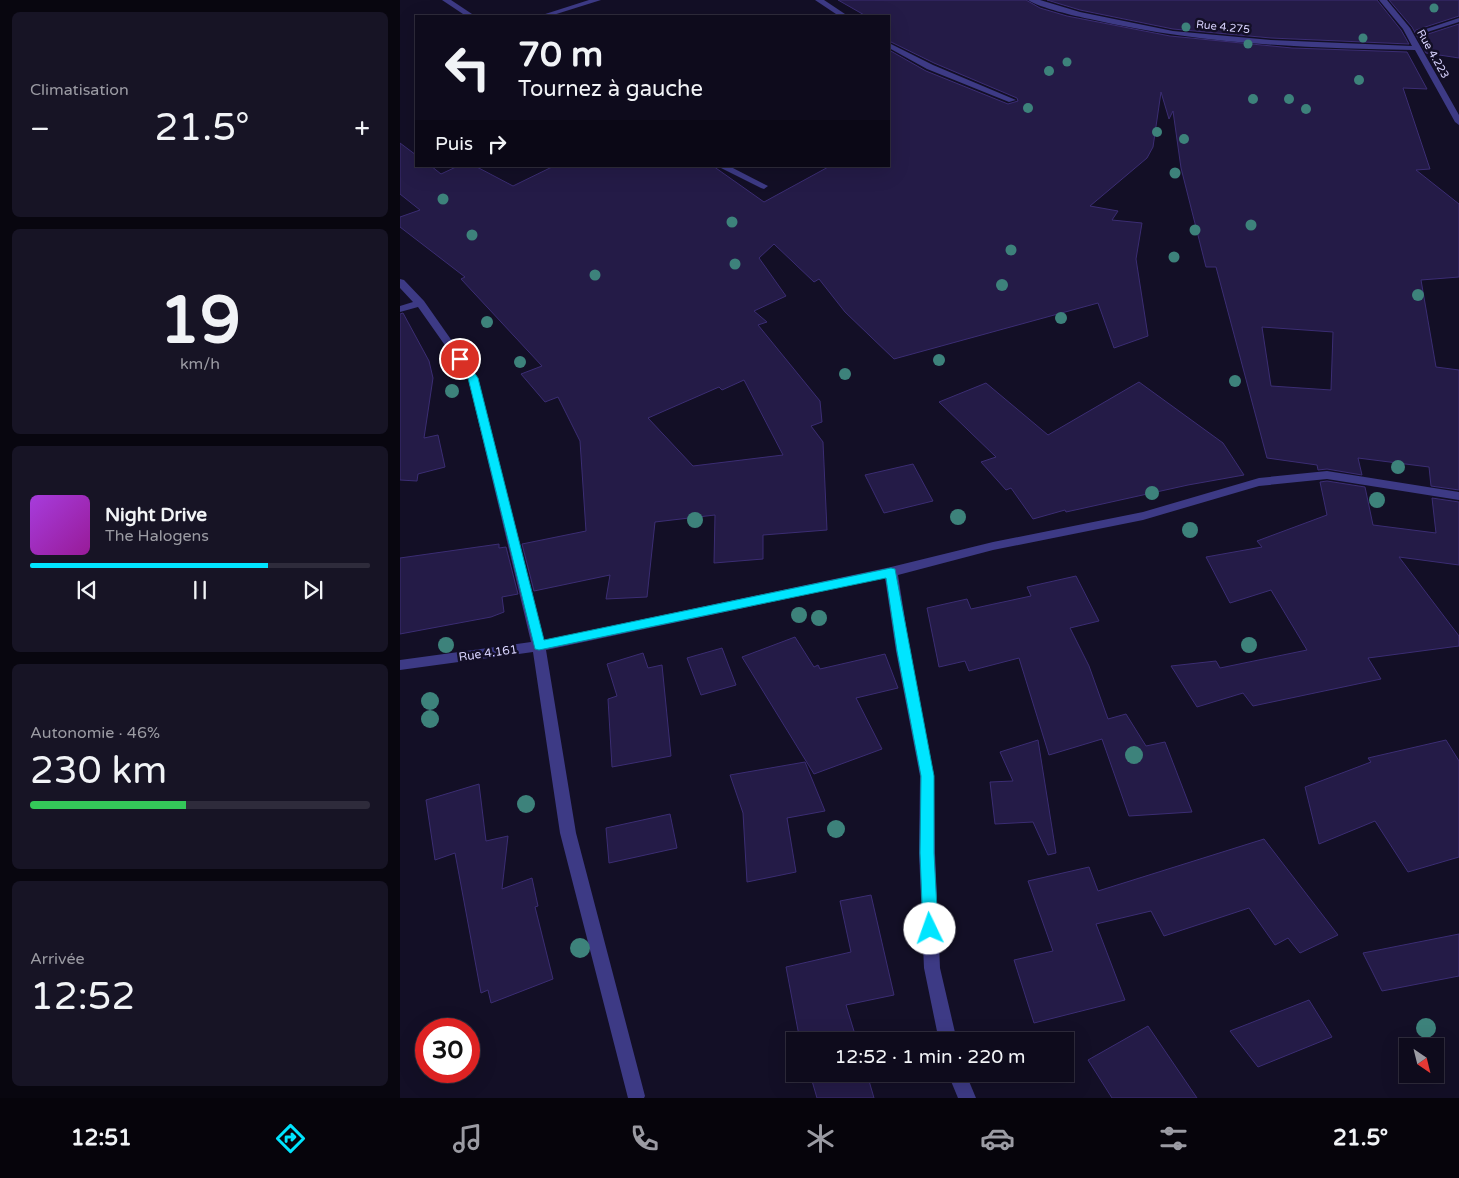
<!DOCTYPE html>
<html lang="fr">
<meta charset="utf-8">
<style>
body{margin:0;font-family:"Varela Round",sans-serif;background:#171425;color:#f1f3f6;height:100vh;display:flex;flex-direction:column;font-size:19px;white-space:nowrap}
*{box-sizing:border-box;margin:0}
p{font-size:16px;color:#9b9ba3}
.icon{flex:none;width:28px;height:28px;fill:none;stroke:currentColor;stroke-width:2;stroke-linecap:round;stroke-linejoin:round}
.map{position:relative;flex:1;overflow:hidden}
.panel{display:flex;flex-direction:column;gap:12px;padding:12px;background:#08060f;width:400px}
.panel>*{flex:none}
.guide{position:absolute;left:15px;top:15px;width:475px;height:152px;border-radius:0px;box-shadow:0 5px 20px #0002,0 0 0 1px #2e2b3b;background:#0e0b1c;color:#f1f3f6;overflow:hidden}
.needle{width:32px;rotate:145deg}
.tools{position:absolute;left:999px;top:1038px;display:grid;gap:10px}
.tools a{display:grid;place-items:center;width:45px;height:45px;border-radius:0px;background:#0e0b1c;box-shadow:0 5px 20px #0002,0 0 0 1px #2e2b3b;font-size:25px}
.speed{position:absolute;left:15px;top:1018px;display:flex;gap:10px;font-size:25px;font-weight:700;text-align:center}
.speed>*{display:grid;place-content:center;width:65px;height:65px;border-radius:50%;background:#0e0b1c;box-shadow:0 5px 20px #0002,0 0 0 1px #2e2b3b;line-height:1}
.speed .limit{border:8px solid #d22;background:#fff;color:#111}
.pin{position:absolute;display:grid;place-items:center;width:42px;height:42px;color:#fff;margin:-21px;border:2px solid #fff;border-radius:50%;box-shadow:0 1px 5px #0007}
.me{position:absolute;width:55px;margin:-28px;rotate:357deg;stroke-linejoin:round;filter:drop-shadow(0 0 4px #0008)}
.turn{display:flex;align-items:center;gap:18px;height:105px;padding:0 20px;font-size:22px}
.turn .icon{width:65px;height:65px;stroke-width:2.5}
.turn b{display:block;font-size:35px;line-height:42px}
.then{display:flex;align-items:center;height:48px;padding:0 20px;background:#0003;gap:10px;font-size:19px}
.big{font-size:38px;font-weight:600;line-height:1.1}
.panel .tile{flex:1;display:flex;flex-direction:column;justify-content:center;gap:8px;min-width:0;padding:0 18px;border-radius:8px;background:#171425}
.panel .dial{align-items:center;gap:0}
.dial b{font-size:65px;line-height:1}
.song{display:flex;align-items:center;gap:15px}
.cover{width:60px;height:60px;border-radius:8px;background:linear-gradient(135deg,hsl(280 70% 55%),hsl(300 70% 35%))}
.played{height:5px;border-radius:2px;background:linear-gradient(90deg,#00e5ff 70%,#2e2b3b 70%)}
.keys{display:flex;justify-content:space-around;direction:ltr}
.heat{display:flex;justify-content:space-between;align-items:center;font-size:28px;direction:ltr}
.charge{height:8px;border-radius:4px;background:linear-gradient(90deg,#34c759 46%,#2e2b3b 0)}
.trip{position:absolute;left:386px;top:1032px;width:288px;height:50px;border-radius:0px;background:#0e0b1c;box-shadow:0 5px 20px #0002,0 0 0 1px #2e2b3b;font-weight:600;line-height:50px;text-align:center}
.tabs{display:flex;height:80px;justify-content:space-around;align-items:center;background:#06040b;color:#9b9ba3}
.tabs .icon{width:35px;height:35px}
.tabs .on{color:#00e5ff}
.tabs b{font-size:22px;color:#f1f3f6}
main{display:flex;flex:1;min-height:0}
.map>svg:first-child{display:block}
</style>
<main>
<section class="panel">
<div class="tile"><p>Climatisation</p>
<div class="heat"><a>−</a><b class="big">21.5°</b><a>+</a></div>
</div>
<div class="tile dial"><b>19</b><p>km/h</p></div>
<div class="tile">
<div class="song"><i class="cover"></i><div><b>Night Drive</b><p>The Halogens</p></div></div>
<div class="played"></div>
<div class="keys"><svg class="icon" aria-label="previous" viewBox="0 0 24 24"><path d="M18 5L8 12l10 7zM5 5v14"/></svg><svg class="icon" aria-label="pause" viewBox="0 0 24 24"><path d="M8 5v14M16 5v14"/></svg><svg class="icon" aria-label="next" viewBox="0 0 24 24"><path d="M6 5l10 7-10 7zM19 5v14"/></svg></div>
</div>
<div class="tile"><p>Autonomie · 46%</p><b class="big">230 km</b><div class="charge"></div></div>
<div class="tile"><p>Arrivée</p><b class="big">12:52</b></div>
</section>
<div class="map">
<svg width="1059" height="1098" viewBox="0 0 1059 1098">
<rect width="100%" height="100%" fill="#130f26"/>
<!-- building -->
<g fill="#241b47" stroke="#3b2d73" fill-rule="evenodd">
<path d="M438 0H626L640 8 667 16 770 36 892 48 1007 52 1027 89 1003 88 1030 169 1016 170 1059 204V277L1021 280 1036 367 1059 370V490L1031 486 1029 467 958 458 962 475 927 469 918 470 917 465 867 458 816 267H806L781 168 773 111 769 119 761 92 753 147 747 158 690 206 718 211 712 220 742 223 736 259 748 336 714 348 698 303 494 359 445 312 419 279 414 282 374 244 359 258 386 296 354 311 367 322 358 325 420 401 422 422 411 426 423 442 427 530 363 535V559L314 563 315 515 255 522 247 597 206 599 210 575 134 591 122 544 186 531 180 441 158 397 145 402 121 374 142 366 61 279 65 277 0 227V217L20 210 0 194V143L16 155V166H31L41 174 58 166H75L113 186 154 166H313L364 202 430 166H489V50L526 71 608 104 618 101 617 98 534 63 489 41V16H466ZM862 327 933 332 931 390 871 386ZM344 380 383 455 293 466 248 418 319 387 322 390Z"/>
<path d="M647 0H977L1001 30 1009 44 871 38 773 29 680 10Z"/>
<path d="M989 0H1059V16L1016 30 1015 33 1022 36 1059 24V58L1026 53 1012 27Z"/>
<path d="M3 313 29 361 33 378 24 438 38 435 45 467 18 474 17 481 0 480V314Z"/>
<path d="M739 382 823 443 844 475 788 485 666 512 665 510 633 519 611 488 606 490 581 462 596 457 539 402 586 383 648 435Z"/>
<path d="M513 464 533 501 484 513 465 475Z"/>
<path d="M927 481 965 487 973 525 1036 533 1032 498 1059 502V565L999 557 1059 636V646L968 658 981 679 853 706 843 693 797 707 771 666 816 661 820 668 907 650 871 590 830 603 806 557 862 547 857 541 927 515 920 482Z"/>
<path d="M99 544V548L106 547 118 594 102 597 104 612 91 617 0 634V558Z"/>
<path d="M676 576 699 621 670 628 689 666 708 719 726 714 746 746 765 742 792 812 729 816 702 739 649 755 619 658 569 671 565 661 539 667 527 608 567 599 571 609 631 596 627 587Z"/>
<path d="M395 637 414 667 418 665 420 669 485 654 498 688 456 698 482 749 414 774 342 657Z"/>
<path d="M322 648 336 685 301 695 287 658Z"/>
<path d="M243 653 248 668 262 665 271 756 212 767 208 699 217 696 207 664Z"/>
<path d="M638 740 656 853 648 855 633 822 595 824 590 782 613 781 600 752Z"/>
<path d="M1046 740 1059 761V857L1008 872 975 821 919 844 905 787 971 762 968 758Z"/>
<path d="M405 762 425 811 387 818 396 872 347 882 343 813 330 775Z"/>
<path d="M79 784 86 841 108 836 102 889 132 878 138 906 135 907 153 979 91 1003 88 990 81 993 55 853 35 860 26 800Z"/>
<path d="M270 814 277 848 209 863 206 828Z"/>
<path d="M864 839 938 935 900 953 888 938 875 945 849 908 764 936 751 911 696 924 725 1000 634 1023 614 960 653 951 628 881 689 867 698 891Z"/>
<path d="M471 895 494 995 446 1005 457 1041H400L386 967 451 952 440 901Z"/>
<path d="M1059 934V976L982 991 963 953Z"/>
<path d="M909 1000 932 1037 858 1067 830 1031Z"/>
<path d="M748 1026 797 1098H712L688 1060Z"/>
<path d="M410 1074H467L474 1098H417Z"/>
</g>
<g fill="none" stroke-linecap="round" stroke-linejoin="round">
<!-- minor -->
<g fill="#3d3a85" fill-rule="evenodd">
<path d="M42 0H51L75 16H66Z"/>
<path d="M189 0H201L150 16H139Z"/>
<path d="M415 0H424L448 16H439Z"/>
<path d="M628 0H640L680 12 773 31 871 40 1012 46 1003 29 979 0H987L1010 28 1059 115V125L1055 122 1015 50C905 48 797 44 690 19 675 16 640 8 628 0Z"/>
<path d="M1059 18V22L1021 34 1017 32Z"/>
<path d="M489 43 533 65 616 100 609 102 527 69 489 48Z"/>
<path d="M317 166H329L368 186 364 189 361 188Z"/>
<path d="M0 279 4 280 24 301 78 378 144 640 491 567 593 542 743 512 859 478 927 471 1059 492V500L927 479 859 486 743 520 593 550 498 575 510 651 534 776 535 853 540 968 557 1041H539L524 968 519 853 520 776 496 651 485 578 146 650 176 833 245 1096 244 1098H228L160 833 133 652 0 670V660L131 642 68 378 18 307 0 312V306L13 302 0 288Z"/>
<path d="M548 1074H566L576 1098H558Z"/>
</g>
</g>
<!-- trees -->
<g fill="#3d827b">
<circle cx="1034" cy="8" r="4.5"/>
<circle cx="786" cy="27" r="4.5"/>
<circle cx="963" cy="38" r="4.5"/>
<circle cx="848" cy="44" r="4.5"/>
<circle cx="667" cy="62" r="4.5"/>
<circle cx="649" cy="71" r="5"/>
<circle cx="959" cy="80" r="5"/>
<circle cx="853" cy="99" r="5"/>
<circle cx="889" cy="99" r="5"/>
<circle cx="628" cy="108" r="5"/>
<circle cx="906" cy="109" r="5"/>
<circle cx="757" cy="132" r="5"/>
<circle cx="784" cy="139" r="5"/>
<circle cx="775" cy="173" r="5.5"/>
<circle cx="43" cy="199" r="5.5"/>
<circle cx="332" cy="222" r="5.5"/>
<circle cx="851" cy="225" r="5.5"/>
<circle cx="795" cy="230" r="5.5"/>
<circle cx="72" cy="235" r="5.5"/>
<circle cx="611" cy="250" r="5.5"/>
<circle cx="774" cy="257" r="5.5"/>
<circle cx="335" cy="264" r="5.5"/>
<circle cx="195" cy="275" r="5.5"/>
<circle cx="602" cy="285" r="6"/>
<circle cx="1018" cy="295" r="6"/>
<circle cx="661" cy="318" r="6"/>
<circle cx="87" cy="322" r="6"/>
<circle cx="539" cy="360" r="6"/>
<circle cx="120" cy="362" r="6"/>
<circle cx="445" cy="374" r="6"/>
<circle cx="835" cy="381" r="6"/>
<circle cx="52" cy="391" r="7"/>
<circle cx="998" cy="467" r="7"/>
<circle cx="752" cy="493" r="7"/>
<circle cx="977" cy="500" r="8"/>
<circle cx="558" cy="517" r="8"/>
<circle cx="295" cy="520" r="8"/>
<circle cx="790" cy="530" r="8"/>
<circle cx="399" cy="615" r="8"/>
<circle cx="419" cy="618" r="8"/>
<circle cx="46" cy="645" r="8"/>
<circle cx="849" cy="645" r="8"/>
<circle cx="30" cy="701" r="9"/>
<circle cx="30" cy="719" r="9"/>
<circle cx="734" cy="755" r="9"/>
<circle cx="126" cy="804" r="9"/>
<circle cx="436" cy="829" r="9"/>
<circle cx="180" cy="948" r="10"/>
<circle cx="1026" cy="1028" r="10"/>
</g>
<!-- route -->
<path fill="#00e5ff" stroke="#0095a6" d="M60 356 63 357 78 378 144 640 491 568 495 569 534 776V853L538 929 535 934 530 936 525 934 523 929 520 853 521 776 497 651 486 578 139 650 135 649 68 378 55 359Z"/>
<g text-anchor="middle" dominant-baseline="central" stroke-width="5" stroke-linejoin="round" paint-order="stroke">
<!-- far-street labels -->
<g font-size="11" fill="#d9d4ff" stroke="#130f26">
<text transform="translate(823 27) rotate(6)">Rue 4.275</text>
<text transform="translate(1033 54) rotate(61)">Rue 4.223</text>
</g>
<!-- street labels -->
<g font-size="12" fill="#d9d4ff" stroke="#130f26">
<text transform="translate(88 653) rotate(-8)">Rue 4.161</text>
</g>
</g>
</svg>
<div class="tools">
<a><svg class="needle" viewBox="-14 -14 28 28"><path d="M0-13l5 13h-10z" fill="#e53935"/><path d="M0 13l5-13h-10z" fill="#9b9ba3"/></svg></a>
</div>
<div class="speed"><div class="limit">30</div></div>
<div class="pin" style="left:60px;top:359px;background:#d93025"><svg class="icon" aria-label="arrive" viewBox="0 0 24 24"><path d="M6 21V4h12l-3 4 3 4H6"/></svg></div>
<svg class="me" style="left:530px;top:929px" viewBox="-20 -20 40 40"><circle r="19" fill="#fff"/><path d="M0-13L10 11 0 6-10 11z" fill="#00e5ff"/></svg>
<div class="trip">12:52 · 1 min · 220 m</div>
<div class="guide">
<div class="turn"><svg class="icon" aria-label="left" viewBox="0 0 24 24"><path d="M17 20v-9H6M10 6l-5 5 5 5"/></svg><div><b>70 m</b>Tournez à gauche</div></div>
<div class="then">Puis<svg class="icon" aria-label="right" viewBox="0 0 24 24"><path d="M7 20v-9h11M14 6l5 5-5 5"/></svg></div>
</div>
</div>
</main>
<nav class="tabs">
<b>12:51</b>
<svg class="icon on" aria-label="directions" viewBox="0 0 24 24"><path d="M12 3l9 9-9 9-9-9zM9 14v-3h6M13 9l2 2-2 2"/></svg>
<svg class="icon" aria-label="music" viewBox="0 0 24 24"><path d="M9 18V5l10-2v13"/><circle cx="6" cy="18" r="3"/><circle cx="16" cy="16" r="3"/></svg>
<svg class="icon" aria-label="phone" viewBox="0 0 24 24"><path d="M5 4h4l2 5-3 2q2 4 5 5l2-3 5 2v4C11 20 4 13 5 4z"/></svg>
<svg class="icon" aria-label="climate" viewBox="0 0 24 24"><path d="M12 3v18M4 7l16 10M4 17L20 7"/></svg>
<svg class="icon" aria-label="car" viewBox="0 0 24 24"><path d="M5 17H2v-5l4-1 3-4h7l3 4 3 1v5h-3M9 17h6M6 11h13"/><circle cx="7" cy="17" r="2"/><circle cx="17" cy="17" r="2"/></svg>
<svg class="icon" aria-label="filters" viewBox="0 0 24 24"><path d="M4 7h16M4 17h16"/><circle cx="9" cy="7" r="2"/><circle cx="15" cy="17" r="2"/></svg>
<b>21.5°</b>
</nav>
